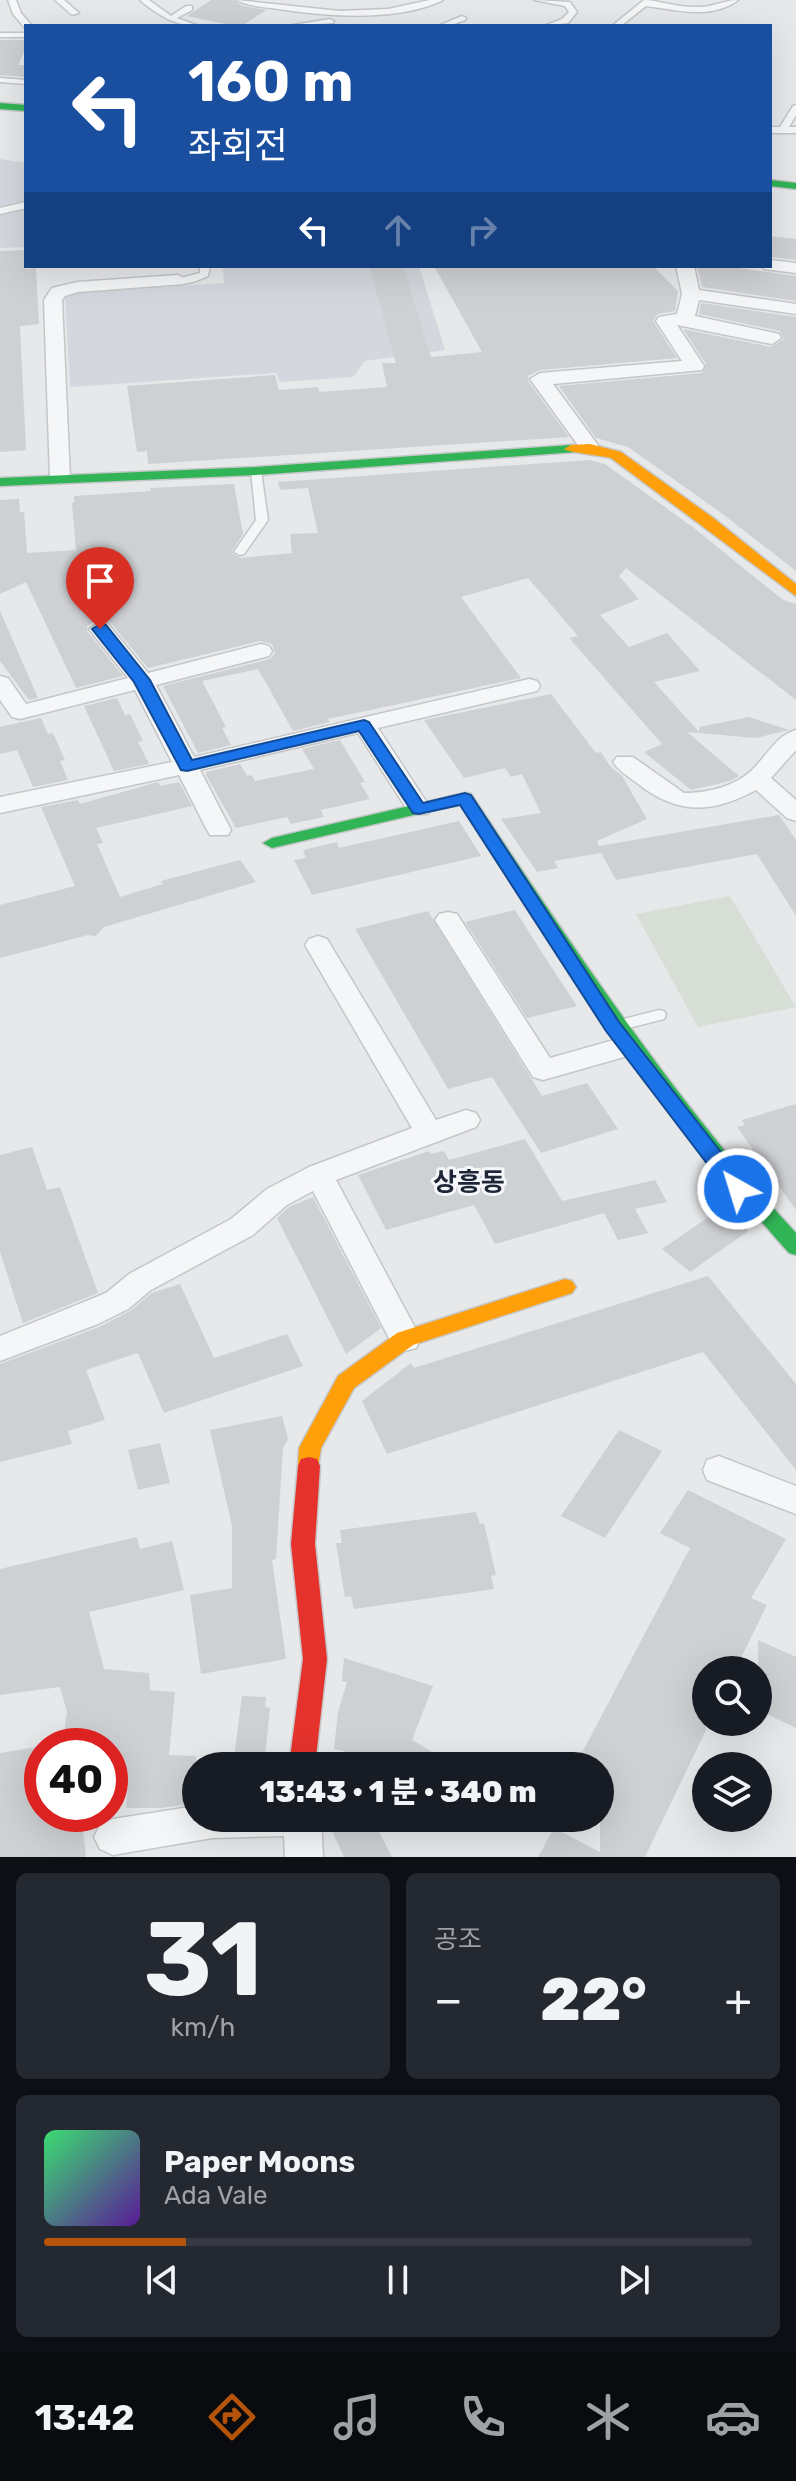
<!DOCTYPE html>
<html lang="ko">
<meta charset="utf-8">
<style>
body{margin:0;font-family:Rubik,"Noto Sans KR",sans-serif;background:#242831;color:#f1f3f6;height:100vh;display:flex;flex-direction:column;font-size:30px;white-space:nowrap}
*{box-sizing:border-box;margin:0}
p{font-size:26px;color:#9ea1a6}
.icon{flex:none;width:44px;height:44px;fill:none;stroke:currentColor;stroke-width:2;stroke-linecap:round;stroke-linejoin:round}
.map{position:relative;height:1857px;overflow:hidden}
.side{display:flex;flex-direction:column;gap:16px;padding:16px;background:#0d0f14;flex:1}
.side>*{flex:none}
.hud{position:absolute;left:24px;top:24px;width:748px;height:244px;border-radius:0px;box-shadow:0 8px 32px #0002;background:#1a4fa0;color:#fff;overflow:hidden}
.controls{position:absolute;left:692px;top:1656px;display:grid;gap:16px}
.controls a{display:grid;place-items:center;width:80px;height:80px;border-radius:50%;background:#171b24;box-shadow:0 8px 32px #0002;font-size:40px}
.speed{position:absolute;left:24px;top:1728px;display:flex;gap:16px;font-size:40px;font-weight:700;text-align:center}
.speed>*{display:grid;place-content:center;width:104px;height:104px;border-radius:50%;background:#171b24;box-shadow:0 8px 32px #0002;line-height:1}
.speed .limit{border:12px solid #d22;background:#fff;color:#111}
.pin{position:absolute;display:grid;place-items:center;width:68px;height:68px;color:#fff;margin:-82px -34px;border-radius:50% 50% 50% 0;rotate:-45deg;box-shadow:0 0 8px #0007}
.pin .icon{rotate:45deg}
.me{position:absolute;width:88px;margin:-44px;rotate:321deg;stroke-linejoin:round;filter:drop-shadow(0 0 6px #0008)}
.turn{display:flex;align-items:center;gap:28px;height:168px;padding:0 32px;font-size:36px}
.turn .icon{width:104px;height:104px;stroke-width:2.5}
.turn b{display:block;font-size:56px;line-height:68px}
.lanes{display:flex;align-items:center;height:76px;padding:0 32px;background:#0003;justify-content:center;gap:40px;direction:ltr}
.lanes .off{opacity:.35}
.big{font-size:60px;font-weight:800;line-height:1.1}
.side .widget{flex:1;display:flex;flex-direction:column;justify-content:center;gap:12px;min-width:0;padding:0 28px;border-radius:12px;background:#242831}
.side .dial{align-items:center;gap:0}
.dial b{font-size:104px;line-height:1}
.song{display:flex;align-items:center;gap:24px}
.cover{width:96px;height:96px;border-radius:12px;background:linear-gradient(135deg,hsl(140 70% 55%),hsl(270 70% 35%))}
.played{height:8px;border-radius:4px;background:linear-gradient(90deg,#b45309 20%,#363941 20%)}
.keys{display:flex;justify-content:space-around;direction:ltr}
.heat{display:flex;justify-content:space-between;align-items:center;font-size:44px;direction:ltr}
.side .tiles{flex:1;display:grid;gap:16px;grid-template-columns:1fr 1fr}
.widget:last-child{grid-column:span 2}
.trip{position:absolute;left:182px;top:1752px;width:432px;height:80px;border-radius:40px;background:#171b24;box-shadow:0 8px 32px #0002;font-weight:800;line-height:80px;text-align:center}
.tabs{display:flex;height:128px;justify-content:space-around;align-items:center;background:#090b0e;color:#9ea1a6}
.tabs .icon{width:56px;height:56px}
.tabs .current{color:#b45309}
.tabs b{font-size:36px;color:#f1f3f6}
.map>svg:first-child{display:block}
</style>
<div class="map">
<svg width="796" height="1857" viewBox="0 0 796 1857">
<rect width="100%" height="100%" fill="#e6e8ea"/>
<!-- built -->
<g fill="#d4d7dd">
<path d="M0 159 26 163V247L0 248Z"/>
<path d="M223 266H419L445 350 365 361 353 377 280 382 276 373 70 387 65 298 78 292 224 283Z"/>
</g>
<!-- green -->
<path fill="#d6ded6" d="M730 896 796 1007 698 1027 636 914Z"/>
<!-- building -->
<g fill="#ced0d3">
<path d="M211 0H233L243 6 266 10 245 24 234 26 187 16Z"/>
<path d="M0 40H26V48L18 65H26V77L0 75Z"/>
<path d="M770 236 796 239V260L770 257Z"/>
<path d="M26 250V269L36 268 39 324 20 326 26 450 0 452V251Z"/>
<path d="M369 266H403L431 357 482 352 434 266H653L678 291 675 311 658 314 653 321 677 358 540 370 528 376V381L569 437 148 464 147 451 137 452 127 386 275 375 279 390 318 387 319 392 387 387 382 363H396Z"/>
<path d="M697 266H723L796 276V301L702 287Z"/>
<path d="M701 303 796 317V571L720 512 628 447 596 438 559 386 702 373 706 364 683 329 771 347 784 339 780 331 699 314Z"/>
<path d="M589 460 605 464 694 528 783 600 796 604V700L626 568 619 576 639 599 600 615 629 647 667 633 700 671 654 682 699 732V727L749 717 789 730 756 738 687 732 739 776 730 781 691 790 644 752 662 744 569 638 578 636 528 578 461 597 521 678 328 719 330 722 293 731 258 669 202 681 226 727 222 728 231 745 198 753 163 686 270 659 275 653 272 644 260 641 148 668 110 622 98 619 87 626V631L123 676 76 688 26 582 0 594V500L19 499 20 512H24L27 553 76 550 72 503H74V496L151 491 150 488 234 484 243 534 231 553 241 558 292 553 290 534 318 533 308 488 280 490 278 482Z"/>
<path d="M0 611 38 698 29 700 0 661Z"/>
<path d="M551 694 596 753 601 752 610 766 622 776 647 819 597 841 599 846 779 815 796 840V916L757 854 616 880 601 853 554 861 558 868 537 872 501 819 541 813 522 774 511 777 505 768 464 778 424 720Z"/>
<path d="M117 698 125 715 130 714 143 741 138 742 149 764 114 771 84 706Z"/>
<path d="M41 718 48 734 53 733 65 760 60 761 68 780 33 787 17 750 0 754V727Z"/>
<path d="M340 740 365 782 360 783 370 799 321 810 324 817 291 824 287 817 236 828 206 775V772L240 764 247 776 252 775 255 781 314 769 302 749Z"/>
<path d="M158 782 160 786 179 782 192 806 96 828 103 843 97 844 120 897 163 884 161 881 240 860 256 882 104 927 96 936 88 935 0 958V905L75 886 41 807 78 800 80 804Z"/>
<path d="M459 821 481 856 312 895 294 860 306 858 303 850 337 842 339 848Z"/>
<path d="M515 910 546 959 577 1006 527 1018 465 922Z"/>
<path d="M428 911 542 1096 587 1083 618 1129 541 1153 492 1077 448 1089 355 929Z"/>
<path d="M796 1104V1210L737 1127 745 1125 742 1120Z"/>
<path d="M525 1139 562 1201 655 1180 667 1202 635 1209 648 1233 618 1240 604 1213 495 1244 474 1205 386 1230 358 1175 429 1151 431 1154 444 1151 449 1160Z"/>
<path d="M32 1147 47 1190 60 1187 98 1293 23 1323 0 1252V1155Z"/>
<path d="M313 1197 381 1328 346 1354 277 1218 289 1207Z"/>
<path d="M726 1205 748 1231 690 1272 662 1249Z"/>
<path d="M708 1276 796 1384V1470L703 1352 387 1454 362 1401 411 1363 414 1368Z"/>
<path d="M180 1284 214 1358 287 1334 303 1366 164 1413 138 1353 86 1370 105 1420 68 1431 72 1444 0 1462V1364L99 1327 130 1311 152 1293Z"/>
<path d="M282 1416 288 1439 283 1448 276 1559 272 1560 286 1659 201 1674 190 1595 232 1588V1526L210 1430Z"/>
<path d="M619 1430 662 1451 605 1538 561 1516Z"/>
<path d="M160 1443 170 1483 138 1490 128 1450Z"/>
<path d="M688 1490 786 1539 751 1598 767 1605 735 1670H706V1730L645 1857H538L554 1828 600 1852V1766H575L690 1548 660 1533Z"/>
<path d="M476 1512 480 1524 484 1523 496 1575 491 1576 494 1589 354 1609 351 1596 345 1597 336 1543H342L340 1530Z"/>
<path d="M137 1537 140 1549 172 1541 184 1590 89 1612 104 1669 149 1673 150 1690 175 1692 169 1755 196 1756V1803L161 1808H126L128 1785 110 1784V1742L63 1741 67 1712 60 1687 0 1695V1569Z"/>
<path d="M758 1640 796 1657V1728L758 1710Z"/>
<path d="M344 1658 433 1686 412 1740 456 1766H392L395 1763 334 1749 338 1712 347 1682 342 1681Z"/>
<path d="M242 1696 266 1697 265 1707 270 1708 264 1766H233Z"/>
<path d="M42 1746V1814H81L86 1857H0V1753Z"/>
<path d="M326 1818H372L392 1857H344Z"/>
</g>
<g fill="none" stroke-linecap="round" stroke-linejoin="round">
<!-- lane casing -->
<g stroke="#c4c6c8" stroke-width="3">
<g id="lane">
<path d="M8 0H16L21 13 32 26 25 28 13 14Z"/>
<path d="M55 0H64L79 13 72 15Z"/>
<path d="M140 0H149L171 16 186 6H192V10L177 18 199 26C175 26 158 15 140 0Z"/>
<path d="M236 0 340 11 388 9 430 0H443C398 23 320 16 272 8 260 7 246 5 236 0Z"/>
<path d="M534 0 570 2 577 12 568 23 544 26 562 19 569 12 565 6Z"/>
<path d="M644 0C656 0 679 8 699 7 713 7 725 0 738 0 712 20 676 10 646 6L621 26H612Z"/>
<path d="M462 16 466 18 465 20 449 26H438Z"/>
<path d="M330 19 334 21 333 23 287 26Z"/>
<rect x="0" y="33" width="26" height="4"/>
<path d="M0 78 26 80V84L0 82Z"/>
<path d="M796 105V115L789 127H796V133H770V127H780L793 106Z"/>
<path d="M26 202V208L0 214V208Z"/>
<path d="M200 266H210L208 276C197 281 184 287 173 280L200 273Z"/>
<path d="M256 468 261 471 268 520 244 554 240 555 234 552 256 520 251 471Z"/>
<path d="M659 1010 664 1011 666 1015 664 1019 617 1031 610 1026 612 1022Z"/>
</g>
</g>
<!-- street casing -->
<g stroke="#c4c6c8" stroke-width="3">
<g id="street">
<path d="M770 260 796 263V273L764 269 762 266H770Z"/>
<path d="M676 266H694L699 290 796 304V314L699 300 695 316 779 334 781 338 772 344 677 325 704 366 702 370 553 384 600 448 597 452H583L530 379 540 373 682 361 656 321 659 317 677 314 682 294Z"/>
<path d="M178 275 187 280 184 284 78 292 65 296 62 300 70 478 60 484 53 482 50 478 44 300 52 288 77 282Z"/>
<path d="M100 622 108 624 148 673 261 644 269 646 272 651 269 656 156 685 194 757 529 679 537 681 540 686 537 691 378 728 431 809 428 814H410L358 733 200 770 231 830 228 835H210L207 830 179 775 0 813V797L172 762 135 690 20 719 12 717 0 700V676L8 678 26 704 128 678 89 629Z"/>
<path d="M796 730V750L771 778 796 800V821L787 818 756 790C712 814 677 815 637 783 629 777 619 771 613 762L617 757H633L684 793C709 793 737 786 754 768 767 755 777 735 796 730Z"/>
<path d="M448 912 457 914 550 1058 628 1036 638 1039 642 1046 638 1053 543 1080 533 1077 435 920 439 914Z"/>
<path d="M318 936 327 939 436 1120 466 1110 476 1113 480 1120 476 1127 336 1180 421 1339 416 1348 405 1351 394 1348 313 1191 287 1205 253 1235 151 1290 128 1309 98 1324 0 1361V1336L106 1293 129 1274 231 1219 267 1189 309 1167 412 1128 305 945 309 939Z"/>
<path d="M719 1456 796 1486V1514L707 1480 703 1470 707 1460Z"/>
<path d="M196 1806V1818H321L323 1857H285L284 1836 212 1838 113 1855 100 1849 94 1837 100 1825 113 1819Z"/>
</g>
</g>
<!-- fast casing -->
<g stroke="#c4c6c8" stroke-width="3">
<g id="fast">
<path d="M0 103 26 105V111L0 109Z"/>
<path d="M770 180 796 183V189L770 186Z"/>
<path d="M571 445 576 446V452L256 475 0 486V478L256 467Z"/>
<path d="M465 793 471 794C573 947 672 1098 796 1233V1255L789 1253C664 1114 562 961 461 804L272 848 263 843 272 838Z"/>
</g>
</g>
<!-- slow casing -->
<g stroke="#c4c6c8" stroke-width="3">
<g id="slow">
<path d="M590 444 621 452 712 517 796 584V596L611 458C599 455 571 453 564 449L571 445Z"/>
<path d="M565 1279 572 1281 576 1287 572 1293 413 1345 354 1388 321 1448 317 1473 309 1475 301 1473 298 1466 299 1448 338 1376 397 1333Z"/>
</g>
</g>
<!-- jam casing -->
<g stroke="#c4c6c8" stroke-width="3">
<path id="jam" d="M309 1457 317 1459 320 1466 315 1544 327 1659 315 1766H289L303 1659 291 1544 298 1466 301 1459Z"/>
</g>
<!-- lane -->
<use href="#lane" fill="#f5f6f7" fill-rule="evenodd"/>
<!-- street -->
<use href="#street" fill="#f5f6f7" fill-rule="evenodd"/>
<!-- fast -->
<use href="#fast" fill="#30b455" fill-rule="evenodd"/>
<!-- slow -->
<use href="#slow" fill="#ff9f0a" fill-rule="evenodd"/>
<!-- jam -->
<use href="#jam" fill="#e5322d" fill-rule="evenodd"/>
</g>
<!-- route -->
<path fill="#1a73e8" stroke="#114b97" stroke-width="2" d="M100 624 106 625 150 680 192 760 364 720 369 722 423 803 465 793 471 795 619 1022 746 1184 749 1189 746 1195H731L606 1031 460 805 419 814 413 813 359 731 187 771 181 770 134 682 92 629Z"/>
<g text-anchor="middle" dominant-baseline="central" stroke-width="6" stroke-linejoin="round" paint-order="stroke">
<!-- quarter labels -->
<g font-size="26" font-weight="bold" fill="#1d2536" stroke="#f4f6f9">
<text x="469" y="1182">상흥동</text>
</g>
</g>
</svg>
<div class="controls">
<a><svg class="icon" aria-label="search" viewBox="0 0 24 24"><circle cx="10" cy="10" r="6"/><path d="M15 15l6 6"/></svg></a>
<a><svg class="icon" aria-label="layers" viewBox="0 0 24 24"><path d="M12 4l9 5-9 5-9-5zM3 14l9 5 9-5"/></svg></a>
</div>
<div class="speed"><div class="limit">40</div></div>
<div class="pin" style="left:100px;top:629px;background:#d93025"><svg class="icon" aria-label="arrive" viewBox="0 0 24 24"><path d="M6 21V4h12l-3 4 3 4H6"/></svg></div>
<svg class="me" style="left:738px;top:1189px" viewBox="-20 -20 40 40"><circle r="17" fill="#1a73e8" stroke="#fff" stroke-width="3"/><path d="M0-11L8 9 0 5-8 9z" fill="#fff"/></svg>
<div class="trip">13:43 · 1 분 · 340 m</div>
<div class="hud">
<div class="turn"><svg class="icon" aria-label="left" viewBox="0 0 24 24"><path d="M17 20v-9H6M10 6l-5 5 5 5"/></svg><div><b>160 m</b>좌회전</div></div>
<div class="lanes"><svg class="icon" aria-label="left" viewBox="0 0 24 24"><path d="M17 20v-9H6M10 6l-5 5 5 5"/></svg><svg class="icon off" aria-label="ahead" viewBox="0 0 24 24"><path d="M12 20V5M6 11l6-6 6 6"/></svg><svg class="icon off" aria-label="right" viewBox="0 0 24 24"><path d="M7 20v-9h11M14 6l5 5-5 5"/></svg></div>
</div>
</div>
<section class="side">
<div class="tiles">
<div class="widget dial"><b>31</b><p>km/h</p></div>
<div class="widget"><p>공조</p>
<div class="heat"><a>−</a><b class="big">22°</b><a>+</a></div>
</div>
<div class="widget">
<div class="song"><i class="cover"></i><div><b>Paper Moons</b><p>Ada Vale</p></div></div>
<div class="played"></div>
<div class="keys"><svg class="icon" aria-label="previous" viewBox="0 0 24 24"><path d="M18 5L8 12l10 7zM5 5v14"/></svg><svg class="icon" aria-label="pause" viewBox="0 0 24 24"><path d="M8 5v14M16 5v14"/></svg><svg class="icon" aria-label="next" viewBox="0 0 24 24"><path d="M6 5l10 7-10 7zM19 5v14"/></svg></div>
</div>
</div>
</section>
<nav class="tabs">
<b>13:42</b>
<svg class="icon current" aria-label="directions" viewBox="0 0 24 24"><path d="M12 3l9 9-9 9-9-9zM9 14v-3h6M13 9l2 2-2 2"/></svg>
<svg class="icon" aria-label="music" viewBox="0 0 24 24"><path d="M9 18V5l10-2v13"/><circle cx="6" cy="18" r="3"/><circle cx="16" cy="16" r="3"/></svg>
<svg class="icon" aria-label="phone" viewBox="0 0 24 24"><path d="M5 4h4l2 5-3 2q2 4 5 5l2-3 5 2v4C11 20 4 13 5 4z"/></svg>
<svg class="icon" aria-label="climate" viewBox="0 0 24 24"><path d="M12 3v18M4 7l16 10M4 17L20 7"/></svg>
<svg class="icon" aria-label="car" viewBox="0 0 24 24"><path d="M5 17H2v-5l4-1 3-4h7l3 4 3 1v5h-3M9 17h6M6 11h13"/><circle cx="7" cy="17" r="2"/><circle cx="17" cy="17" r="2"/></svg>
</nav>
